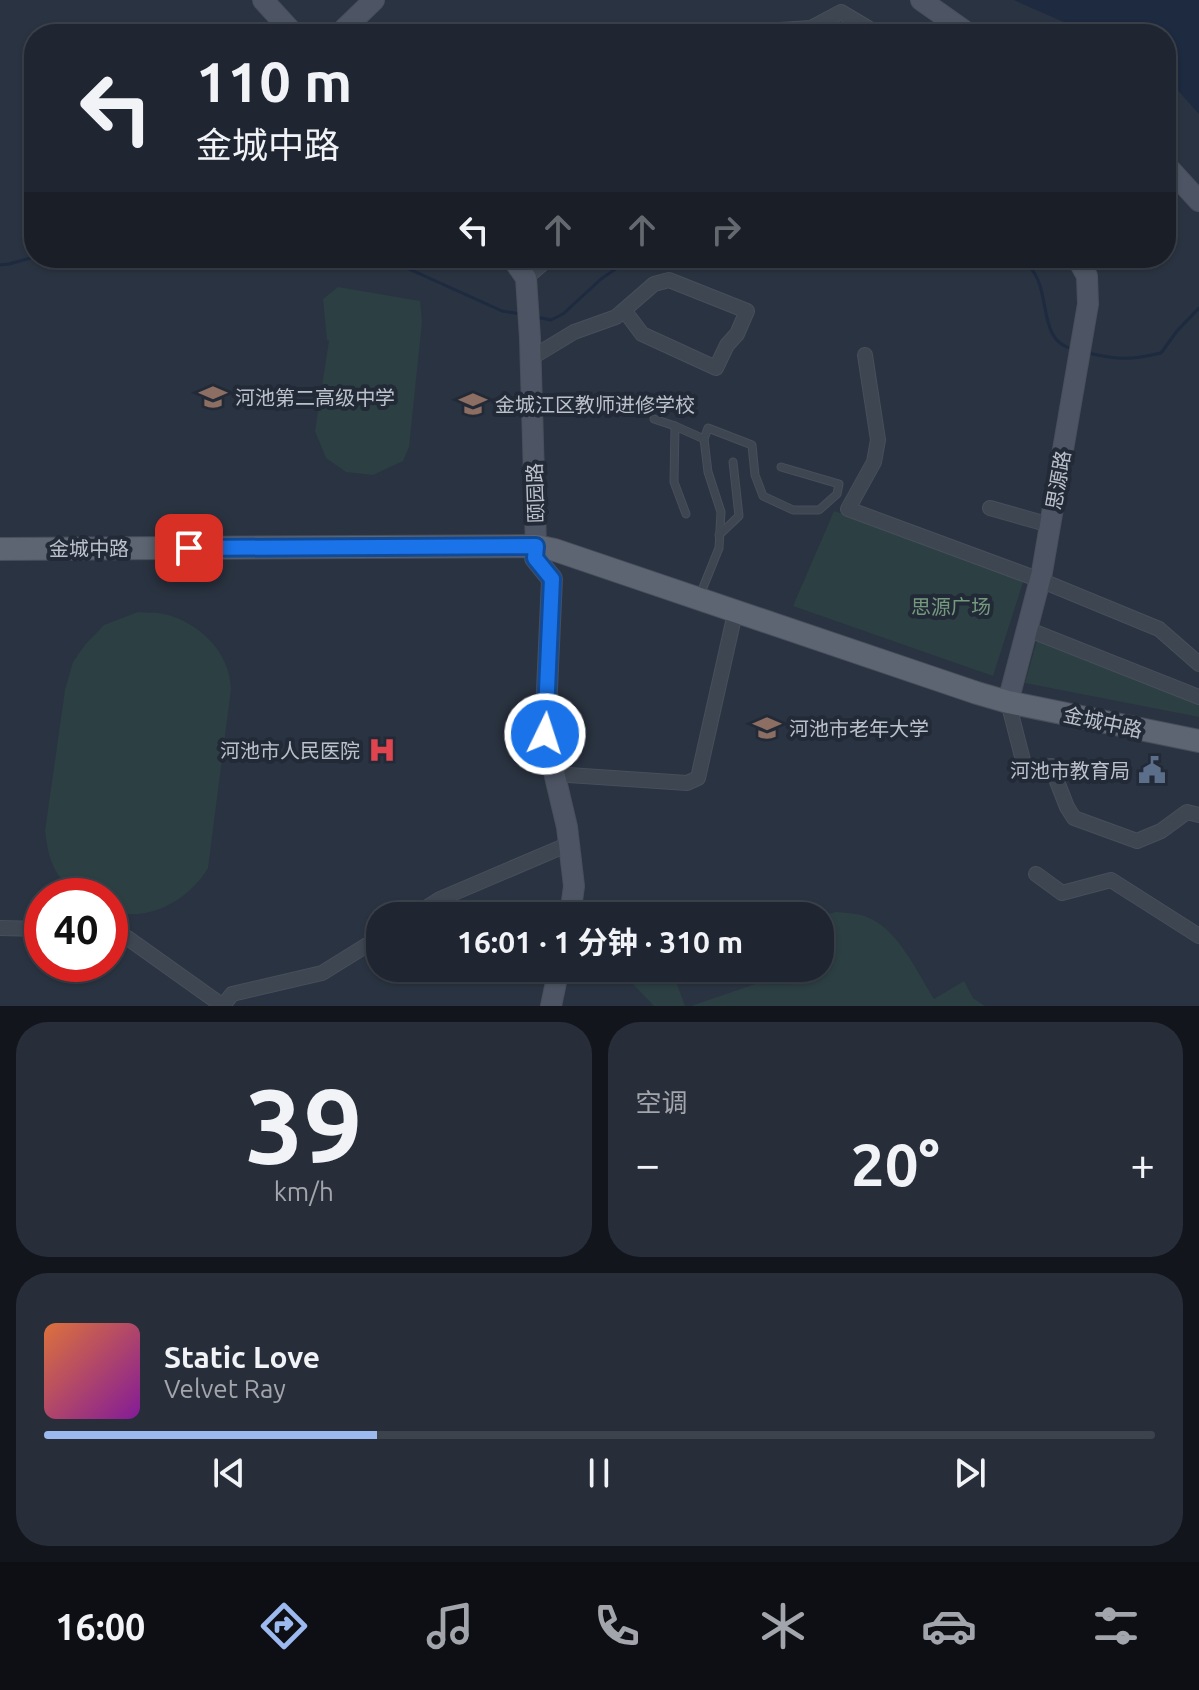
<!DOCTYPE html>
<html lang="zh">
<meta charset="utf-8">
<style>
body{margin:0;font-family:Ubuntu,"Noto Sans SC",sans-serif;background:#282e39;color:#f1f3f6;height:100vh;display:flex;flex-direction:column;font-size:30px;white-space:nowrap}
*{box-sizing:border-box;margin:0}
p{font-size:26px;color:#a2a5ab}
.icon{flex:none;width:44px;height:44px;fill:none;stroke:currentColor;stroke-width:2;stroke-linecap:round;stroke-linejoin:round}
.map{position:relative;height:1006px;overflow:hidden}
.panel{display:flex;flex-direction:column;gap:16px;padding:16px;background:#12151b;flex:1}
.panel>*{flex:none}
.top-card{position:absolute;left:24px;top:24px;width:1152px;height:244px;border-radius:32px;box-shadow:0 2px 6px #0004,0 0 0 2px #3d434d;background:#202631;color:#f1f3f6;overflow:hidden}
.speed{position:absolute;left:24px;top:878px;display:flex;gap:16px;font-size:40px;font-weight:700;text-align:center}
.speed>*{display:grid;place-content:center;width:104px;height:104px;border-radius:50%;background:#202631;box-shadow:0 2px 6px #0004,0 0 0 2px #3d434d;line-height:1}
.speed .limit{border:12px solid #d22;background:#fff;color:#111}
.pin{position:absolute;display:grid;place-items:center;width:68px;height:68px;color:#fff;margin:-34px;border-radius:16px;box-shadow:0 4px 12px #0006}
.me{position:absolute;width:88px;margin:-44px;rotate:4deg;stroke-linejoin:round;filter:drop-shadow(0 0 6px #0008)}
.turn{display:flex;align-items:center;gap:28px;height:168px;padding:0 40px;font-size:36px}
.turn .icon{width:104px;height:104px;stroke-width:2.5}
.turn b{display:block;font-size:56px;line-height:68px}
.lanes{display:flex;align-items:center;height:76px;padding:0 40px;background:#0003;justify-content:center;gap:40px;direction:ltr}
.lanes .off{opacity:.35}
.big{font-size:60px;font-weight:700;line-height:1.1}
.panel .widget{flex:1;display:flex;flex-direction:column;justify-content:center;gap:12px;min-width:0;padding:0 28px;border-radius:32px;background:#282e39}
.panel .dial{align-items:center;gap:0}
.dial b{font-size:104px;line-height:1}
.song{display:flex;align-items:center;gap:24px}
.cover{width:96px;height:96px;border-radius:12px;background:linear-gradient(135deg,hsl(20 70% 55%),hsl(290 70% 35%))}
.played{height:8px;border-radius:4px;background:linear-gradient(90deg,#9cbaef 30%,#3d434d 30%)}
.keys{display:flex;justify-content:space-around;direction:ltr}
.heat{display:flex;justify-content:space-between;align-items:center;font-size:44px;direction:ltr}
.panel .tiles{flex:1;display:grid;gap:16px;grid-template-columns:1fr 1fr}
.widget:last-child{grid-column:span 2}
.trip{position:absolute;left:366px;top:902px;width:468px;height:80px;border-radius:32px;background:#202631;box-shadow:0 2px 6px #0004,0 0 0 2px #3d434d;font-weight:700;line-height:80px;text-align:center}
.tab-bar{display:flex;height:128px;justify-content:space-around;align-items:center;background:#0d0f14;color:#a2a5ab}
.tab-bar .icon{width:56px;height:56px}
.tab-bar .on{color:#9cbaef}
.tab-bar b{font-size:36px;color:#f1f3f6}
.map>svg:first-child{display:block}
</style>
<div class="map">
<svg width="1199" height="1006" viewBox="0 0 1199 1006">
<rect width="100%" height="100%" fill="#2a3341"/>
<!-- green -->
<g fill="#2c3f42">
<path d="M338 287 420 301 422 322 409 447 403 461 373 475 346 472 326 458 315 431 329 341 327 340 323 299Z"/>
<path d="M834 511 1025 576 993 676 793 606Z"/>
<path d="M138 612C146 613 156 612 164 614 199 622 230 652 231 689L208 868C188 901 148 923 110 911V896H78C54 875 49 862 45 831L65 690 73 662 85 645 104 625Z"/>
<path d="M1037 640 1199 705V717L1025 683Z"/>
<path d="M836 912C846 913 858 913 867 917 898 929 917 972 934 999L964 981 973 998 985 1006H691L802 968H820V916Z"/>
<path d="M614 968H671L685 1006H654L632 983 614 972Z"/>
</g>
<!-- water -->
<path fill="#1d2a3f" d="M1014 0H1199V114L1166 77V34H1091Z"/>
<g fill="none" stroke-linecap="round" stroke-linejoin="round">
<!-- stream -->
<g stroke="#1d2a3f" stroke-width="3">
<path d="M301 258C309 263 317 263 324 258"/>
<path d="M380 258 398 264 502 311 521 314"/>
<path d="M1015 258C1022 262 1031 266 1035 274 1050 298 1039 342 1073 349"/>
<path d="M0 265 9 264 34 257"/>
<path d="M536 317 551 320 563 314 601 279 630 259 634 258"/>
<path d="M1088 353C1119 360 1131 360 1161 353L1177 331 1199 308"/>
</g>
<!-- lane casing -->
<g stroke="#484e5b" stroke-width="9">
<g id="lane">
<path d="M654 419 675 426 704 439 708 428 752 445 755 475 763 496 793 510H819L837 494 839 484 781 467"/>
<path d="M675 426 674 482 686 514"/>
<path d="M719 535 739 516 733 462"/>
<path d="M700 595 719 548 721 512 708 472 704 439"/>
</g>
</g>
<!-- street casing -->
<g stroke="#484e5b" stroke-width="16">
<g id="street">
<path d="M711 34 811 28 841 12 878 34"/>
<path d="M526 278 549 258"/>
<path d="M865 355 878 440 874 462 848 509 1040 580 1159 629 1199 664"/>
<path d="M531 358 574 332 616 317 654 284 669 280 747 311 737 334 727 345 716 368 642 334 624 310"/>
<path d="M990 508 1050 525"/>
<path d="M1027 629 1199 697"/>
<path d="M1008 702 1025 768 1051 766 1067 807 1074 818 1137 841 1161 831 1187 812 1199 815"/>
<path d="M554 774 687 783 698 778 733 622"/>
<path d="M1036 874 1062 893 1111 880 1199 936"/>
<path d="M413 916 440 899 569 844"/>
<path d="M0 928 42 929"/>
<path d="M110 931 117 932 129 939 223 1006 232 994 322 973 380 937"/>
</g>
</g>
<!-- secondary casing -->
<g stroke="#484e5b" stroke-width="22">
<g id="secondary">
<path d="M263 0 294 34"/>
<path d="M921 0 969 34"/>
<path d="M339 34 374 0"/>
<path d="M1166 165 1199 201"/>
<path d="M512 258 526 278 530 338 536 546 535 558 552 579 545 734 567 827 574 886 570 916"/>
<path d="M1008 702 1042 572 1088 304 1087 276 1077 258"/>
<path d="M551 1006 559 968"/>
</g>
</g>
<!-- primary casing -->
<g stroke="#484e5b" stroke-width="24">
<path id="primary" d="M0 549 536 546 555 550 977 693 1008 702 1199 741"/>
</g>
<!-- lane -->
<use href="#lane" stroke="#3e4651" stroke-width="7"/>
<!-- street -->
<use href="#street" stroke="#3e4651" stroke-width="14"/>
<!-- secondary -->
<use href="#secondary" stroke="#4d5564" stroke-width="20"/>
<!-- primary -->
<use href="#primary" stroke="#5c6571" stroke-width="22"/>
</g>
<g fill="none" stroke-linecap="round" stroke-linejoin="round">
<!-- route casing -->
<g stroke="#114b97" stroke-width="20">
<path id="route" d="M189 548 536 546 535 558 552 579 545 734"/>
</g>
<!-- route -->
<use href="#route" stroke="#1a73e8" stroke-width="14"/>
</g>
<!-- icons -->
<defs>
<g id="school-bare" transform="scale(2.16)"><path d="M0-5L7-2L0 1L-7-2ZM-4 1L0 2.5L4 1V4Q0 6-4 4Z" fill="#8d6e63" stroke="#232a37" stroke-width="2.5" paint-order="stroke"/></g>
<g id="university-bare" transform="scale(2.16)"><path d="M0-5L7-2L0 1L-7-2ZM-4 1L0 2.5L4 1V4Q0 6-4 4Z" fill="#8d6e63" stroke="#232a37" stroke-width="2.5" paint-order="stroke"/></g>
<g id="hospital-bare" transform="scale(2.16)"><path d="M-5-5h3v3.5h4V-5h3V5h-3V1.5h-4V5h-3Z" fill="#e0444e" stroke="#232a37" stroke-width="2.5" paint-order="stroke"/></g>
<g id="civic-bare" transform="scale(2.16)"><path d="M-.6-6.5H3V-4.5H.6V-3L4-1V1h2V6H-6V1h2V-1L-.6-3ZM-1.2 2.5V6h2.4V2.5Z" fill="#5c6f8a" stroke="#232a37" stroke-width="2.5" paint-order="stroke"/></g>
</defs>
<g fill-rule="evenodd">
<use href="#school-bare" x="213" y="397"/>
<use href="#school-bare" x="473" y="404"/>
<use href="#university-bare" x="767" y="728"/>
<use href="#hospital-bare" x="382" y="750"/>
<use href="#civic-bare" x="1152" y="770"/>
</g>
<g text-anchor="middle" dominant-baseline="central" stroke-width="8" stroke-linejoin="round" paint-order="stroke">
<!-- poi labels -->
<g font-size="20" fill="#bbc1cb" stroke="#232a37" text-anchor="start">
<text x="235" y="397">河池第二高级中学</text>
<text x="495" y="404">金城江区教师进修学校</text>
<text x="789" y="728">河池市老年大学</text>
<text x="360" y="750" text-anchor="end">河池市人民医院</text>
<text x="1130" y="770" text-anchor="end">河池市教育局</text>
</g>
<!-- street labels -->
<g font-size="20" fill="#bbc1cb" stroke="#232a37">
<text transform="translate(1058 480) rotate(-80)">思源路</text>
<text transform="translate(535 493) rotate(-92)">颐园路</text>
<text x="89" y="548">金城中路</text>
<text transform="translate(1103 722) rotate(12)">金城中路</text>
</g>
<!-- park labels -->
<g font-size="20" fill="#759a7e" stroke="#232a37">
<text x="951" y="606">思源广场</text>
</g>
</g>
</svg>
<div class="speed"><div class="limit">40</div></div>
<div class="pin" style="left:189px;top:548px;background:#d93025"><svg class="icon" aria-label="arrive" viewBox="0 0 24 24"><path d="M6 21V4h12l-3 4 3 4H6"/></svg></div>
<svg class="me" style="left:545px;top:734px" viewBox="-20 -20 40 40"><circle r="17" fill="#1a73e8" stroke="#fff" stroke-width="3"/><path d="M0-11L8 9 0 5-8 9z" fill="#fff"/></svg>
<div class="trip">16:01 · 1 分钟 · 310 m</div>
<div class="top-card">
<div class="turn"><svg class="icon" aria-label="left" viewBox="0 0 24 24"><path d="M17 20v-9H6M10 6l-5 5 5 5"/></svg><div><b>110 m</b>金城中路</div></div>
<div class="lanes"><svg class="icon" aria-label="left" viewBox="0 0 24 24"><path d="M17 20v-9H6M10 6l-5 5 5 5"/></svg><svg class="icon off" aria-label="ahead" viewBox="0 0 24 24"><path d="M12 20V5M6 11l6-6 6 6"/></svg><svg class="icon off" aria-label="ahead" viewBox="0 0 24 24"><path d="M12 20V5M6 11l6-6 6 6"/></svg><svg class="icon off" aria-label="right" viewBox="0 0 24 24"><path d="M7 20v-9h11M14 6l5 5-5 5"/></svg></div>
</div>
</div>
<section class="panel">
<div class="tiles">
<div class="widget dial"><b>39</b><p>km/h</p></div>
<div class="widget"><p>空调</p>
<div class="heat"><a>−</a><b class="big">20°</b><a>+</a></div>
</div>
<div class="widget">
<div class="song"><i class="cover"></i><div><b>Static Love</b><p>Velvet Ray</p></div></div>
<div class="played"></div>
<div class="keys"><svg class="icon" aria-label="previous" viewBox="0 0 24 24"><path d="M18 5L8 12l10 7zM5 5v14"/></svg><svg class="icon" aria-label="pause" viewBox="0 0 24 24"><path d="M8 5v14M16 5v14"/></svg><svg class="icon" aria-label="next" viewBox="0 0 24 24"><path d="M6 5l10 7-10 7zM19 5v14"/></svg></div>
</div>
</div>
</section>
<nav class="tab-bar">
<b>16:00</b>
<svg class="icon on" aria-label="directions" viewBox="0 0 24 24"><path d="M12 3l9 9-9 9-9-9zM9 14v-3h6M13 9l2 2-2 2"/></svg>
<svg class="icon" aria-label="music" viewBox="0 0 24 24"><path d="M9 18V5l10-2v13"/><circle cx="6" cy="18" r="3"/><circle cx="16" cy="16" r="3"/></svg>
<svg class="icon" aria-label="phone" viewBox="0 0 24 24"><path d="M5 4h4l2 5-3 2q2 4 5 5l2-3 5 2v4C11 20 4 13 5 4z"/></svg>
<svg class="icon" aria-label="climate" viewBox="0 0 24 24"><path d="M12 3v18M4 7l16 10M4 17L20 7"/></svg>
<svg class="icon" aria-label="car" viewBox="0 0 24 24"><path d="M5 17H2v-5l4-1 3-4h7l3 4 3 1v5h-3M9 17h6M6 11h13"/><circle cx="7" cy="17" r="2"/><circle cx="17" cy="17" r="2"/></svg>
<svg class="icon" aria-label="filters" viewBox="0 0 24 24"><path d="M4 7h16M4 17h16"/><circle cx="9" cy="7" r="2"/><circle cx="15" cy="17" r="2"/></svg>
</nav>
